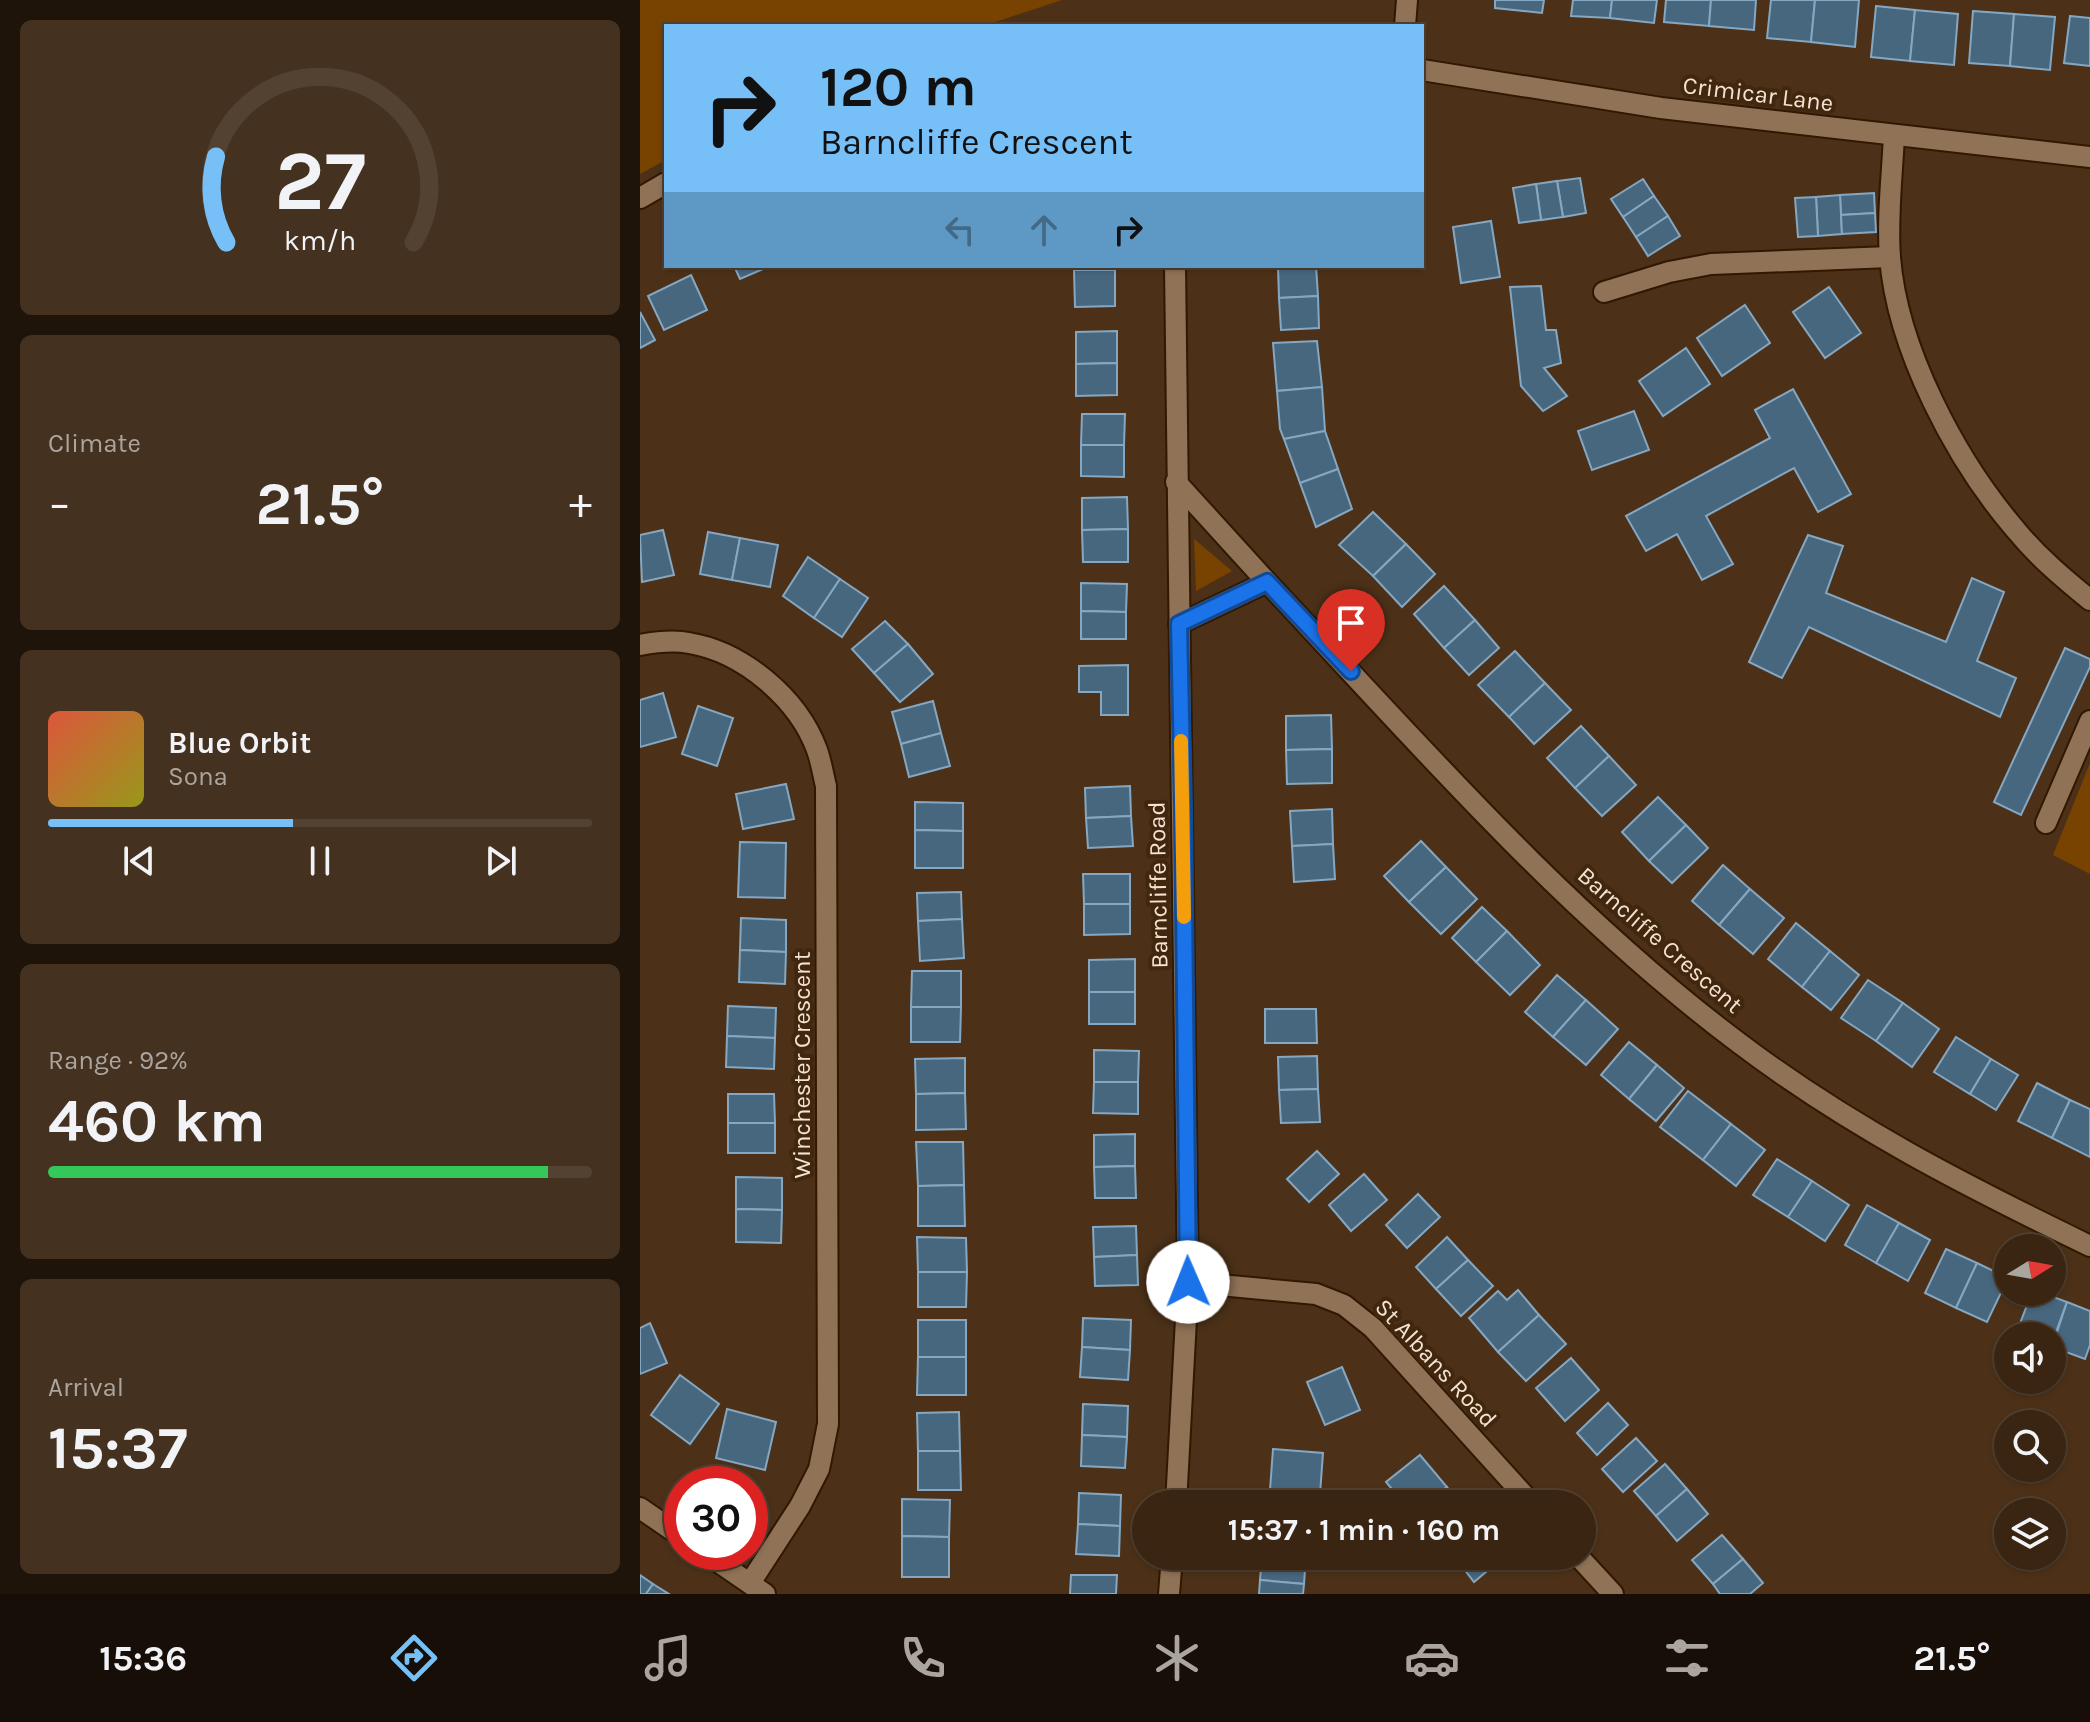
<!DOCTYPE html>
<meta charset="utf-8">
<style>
body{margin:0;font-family:Karla,sans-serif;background:#443120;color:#f1f3f6;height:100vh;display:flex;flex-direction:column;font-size:30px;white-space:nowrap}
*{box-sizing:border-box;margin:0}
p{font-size:26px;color:#aba59f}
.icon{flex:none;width:44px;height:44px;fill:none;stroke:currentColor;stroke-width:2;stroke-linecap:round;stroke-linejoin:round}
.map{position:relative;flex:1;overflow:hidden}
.drawer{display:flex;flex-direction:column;gap:20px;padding:20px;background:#1f140a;width:640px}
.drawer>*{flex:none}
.top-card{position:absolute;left:24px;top:24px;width:760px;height:244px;border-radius:0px;box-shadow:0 2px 6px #0004,0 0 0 2px #534232;background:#76c0f7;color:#111;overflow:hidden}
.needle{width:52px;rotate:79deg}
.fabs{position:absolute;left:1354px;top:1234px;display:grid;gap:16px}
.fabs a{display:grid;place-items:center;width:72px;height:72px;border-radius:50%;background:#392512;box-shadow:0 2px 6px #0004,0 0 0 2px #534232;font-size:40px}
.speed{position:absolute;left:24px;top:1466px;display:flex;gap:16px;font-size:40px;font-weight:700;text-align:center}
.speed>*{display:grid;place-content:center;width:104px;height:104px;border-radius:50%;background:#392512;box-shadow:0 2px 6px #0004,0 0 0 2px #534232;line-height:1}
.speed .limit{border:12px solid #d22;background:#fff;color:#111}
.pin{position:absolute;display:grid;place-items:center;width:68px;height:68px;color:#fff;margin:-82px -34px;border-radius:50% 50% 50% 0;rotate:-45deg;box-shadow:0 0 8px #0007}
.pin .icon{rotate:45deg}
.me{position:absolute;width:88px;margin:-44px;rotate:359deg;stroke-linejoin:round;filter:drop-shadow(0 0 6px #0008)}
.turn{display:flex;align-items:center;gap:28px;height:168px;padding:0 24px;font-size:36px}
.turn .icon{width:104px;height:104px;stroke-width:2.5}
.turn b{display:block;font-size:56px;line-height:68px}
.lanes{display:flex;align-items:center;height:76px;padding:0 24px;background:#0003;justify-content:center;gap:40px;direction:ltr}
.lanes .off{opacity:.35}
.big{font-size:60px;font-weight:700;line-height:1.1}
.drawer .widget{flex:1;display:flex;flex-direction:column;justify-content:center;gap:12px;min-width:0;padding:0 28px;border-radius:12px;background:#443120}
.drawer .dial{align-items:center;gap:0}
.dial svg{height:208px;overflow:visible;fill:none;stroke:#534232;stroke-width:7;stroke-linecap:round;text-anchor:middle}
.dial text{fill:#f1f3f6;stroke:none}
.song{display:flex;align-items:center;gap:24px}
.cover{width:96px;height:96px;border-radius:12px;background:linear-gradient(135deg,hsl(10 70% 55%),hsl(60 70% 35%))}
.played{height:8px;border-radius:4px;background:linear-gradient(90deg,#76c0f7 45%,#534232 45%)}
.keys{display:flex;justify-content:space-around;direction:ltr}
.heat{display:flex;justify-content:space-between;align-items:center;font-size:44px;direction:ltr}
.charge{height:12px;border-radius:6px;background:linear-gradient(90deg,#34c759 92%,#534232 0)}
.trip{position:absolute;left:492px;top:1490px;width:464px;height:80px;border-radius:40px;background:#392512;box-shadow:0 2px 6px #0004,0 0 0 2px #534232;font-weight:700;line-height:80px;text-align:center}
.tabs{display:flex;height:128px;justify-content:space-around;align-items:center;background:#170f07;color:#aba59f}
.tabs .icon{width:56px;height:56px}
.tabs .active{color:#76c0f7}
.tabs b{font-size:36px;color:#f1f3f6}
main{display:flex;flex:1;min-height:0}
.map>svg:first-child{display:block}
</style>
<main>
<section class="drawer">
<div class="widget dial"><svg viewBox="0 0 100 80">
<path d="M14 69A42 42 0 1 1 86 69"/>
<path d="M14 69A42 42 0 0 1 10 36" stroke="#76c0f7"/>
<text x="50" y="56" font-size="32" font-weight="700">27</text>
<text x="50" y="72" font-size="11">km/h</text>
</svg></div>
<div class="widget"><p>Climate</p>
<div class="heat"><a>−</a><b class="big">21.5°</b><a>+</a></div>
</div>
<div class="widget">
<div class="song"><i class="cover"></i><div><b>Blue Orbit</b><p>Sona</p></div></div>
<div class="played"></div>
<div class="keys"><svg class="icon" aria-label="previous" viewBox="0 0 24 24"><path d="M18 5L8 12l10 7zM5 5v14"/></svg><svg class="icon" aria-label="pause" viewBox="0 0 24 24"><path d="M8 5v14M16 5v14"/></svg><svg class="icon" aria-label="next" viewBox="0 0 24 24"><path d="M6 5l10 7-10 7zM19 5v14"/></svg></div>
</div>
<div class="widget"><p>Range · 92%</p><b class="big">460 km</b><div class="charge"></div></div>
<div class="widget"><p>Arrival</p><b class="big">15:37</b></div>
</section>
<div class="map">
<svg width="1450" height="1594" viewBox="0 0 1450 1594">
<rect width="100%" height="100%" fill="#4c3118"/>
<!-- green -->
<g fill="#784300">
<path d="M0 0H422L343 26H26V160L0 174Z"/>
<path d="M554 539 592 571 556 591Z"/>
<path d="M1450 763V874L1413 855Z"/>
</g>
<!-- building -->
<g fill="#47677f" stroke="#85a7c1" stroke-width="2">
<path d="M855 0H904L902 13 855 8Z"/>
<path d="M933 0H972L970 18 931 16Z"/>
<path d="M972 0H1017L1014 23 970 18Z"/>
<path d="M1026 0H1071L1069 26 1024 22Z"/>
<path d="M1071 0H1116L1114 30 1069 26Z"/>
<path d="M1131 0H1175L1171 42 1127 38Z"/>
<path d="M1175 0H1219L1215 47 1171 42Z"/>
<path d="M1236 6 1275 10 1270 61 1231 57Z"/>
<path d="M1275 10 1318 14 1314 65 1270 61Z"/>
<path d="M1333 11 1374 14 1370 66 1329 63Z"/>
<path d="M1374 14 1415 17 1410 70 1370 66Z"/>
<path d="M1430 16 1450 18V66L1424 63Z"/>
<path d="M940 178 946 213 923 217 917 181Z"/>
<path d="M1003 179 1014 196 983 217 971 199Z"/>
<path d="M917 181 923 217 901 220 896 184Z"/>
<path d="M896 184 901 220 879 223 873 188Z"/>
<path d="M1234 193 1235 213 1201 215 1200 195Z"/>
<path d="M1200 195 1202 234 1178 236 1176 197Z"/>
<path d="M1014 196 1028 216 996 237 983 217Z"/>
<path d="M1176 197 1178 236 1158 237 1155 198Z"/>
<path d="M1235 213 1236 232 1202 234 1201 215Z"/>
<path d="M1028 216 1040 236 1008 256 996 237Z"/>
<path d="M851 221 860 277 821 283 813 227Z"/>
<path d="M94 266H130L100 279Z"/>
<rect x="434" y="266" width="41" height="4"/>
<path d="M638 266H676L678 296 639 298Z"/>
<path d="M434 270H475V306L435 307Z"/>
<path d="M51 275 67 310 24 330 8 296Z"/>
<path d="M901 286 906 330H916L921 363 904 368 927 396 903 411 881 386 870 287Z"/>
<path d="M1189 287 1221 333 1185 358 1153 312Z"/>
<path d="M678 296 679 328 641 330 639 298Z"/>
<path d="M1105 305 1130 343 1082 376 1057 338Z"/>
<path d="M0 312 15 340 0 348Z"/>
<path d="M477 331V363L436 364V332Z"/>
<path d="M677 341 682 387 637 391 633 343Z"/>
<path d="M1046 348 1070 384 1023 416 999 381Z"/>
<path d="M477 363V395L436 396V364Z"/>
<path d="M682 387 685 431 644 439 640 429 637 391Z"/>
<path d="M1153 389 1211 494 1178 512 1154 468 1066 516 1093 564 1062 580 1037 534 1006 551 986 516 1130 438 1115 410Z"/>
<path d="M994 411 1009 450 952 470 938 431Z"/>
<path d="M442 414H485L484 445H441Z"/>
<path d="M685 431 698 469 660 483 644 439Z"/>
<path d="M441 445H484V477L441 476Z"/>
<path d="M698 469 712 509 676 527 660 483Z"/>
<path d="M487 497 488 529 442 530V498Z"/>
<path d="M733 512 766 544 733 576 699 545Z"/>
<path d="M488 529V562H443L442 530Z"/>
<path d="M23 530 34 575 2 582 0 535Z"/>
<path d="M68 532 100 538 92 580 60 574Z"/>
<path d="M1168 535 1203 546 1186 593 1306 642 1332 578 1364 592 1337 661 1376 678 1360 717 1169 627 1142 678 1109 662Z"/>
<path d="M100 538 138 545 130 587 92 580Z"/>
<path d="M766 544 795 574 762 607 733 576Z"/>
<path d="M168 557 200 579 174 618 143 596Z"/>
<path d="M200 579 228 598 202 637 174 618Z"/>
<path d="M441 583 487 584 486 612 441 611Z"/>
<path d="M804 586 835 620 804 648 774 614Z"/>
<path d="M441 611 486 612V639H441Z"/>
<path d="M835 620 859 648 829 675 804 648Z"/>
<path d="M245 621 268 644 234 673 212 649Z"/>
<path d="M268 644 293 674 260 702 234 673Z"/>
<path d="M1425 648 1450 659V667L1381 815 1354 802Z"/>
<path d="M875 651 905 683 869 717 838 685Z"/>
<path d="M488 665V715H461V692H439V666Z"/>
<path d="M905 683 931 710 894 744 869 717Z"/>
<path d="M23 693 36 737 0 747V700Z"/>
<path d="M293 701 301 733 261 744 252 712Z"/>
<path d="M58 706 93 718 77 766 42 754Z"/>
<path d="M691 715 692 749 646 750V716Z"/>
<path d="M941 726 969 756 935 788 907 758Z"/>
<path d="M301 733 310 766 269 777 261 744Z"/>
<path d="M692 749V783L647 784 646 750Z"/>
<path d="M969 756 996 785 962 816 935 788Z"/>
<path d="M146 784 154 819 103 829 96 794Z"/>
<path d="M490 786 491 816 446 818 445 788Z"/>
<path d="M1018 797 1046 825 1009 861 982 832Z"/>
<path d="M275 802 323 803V831L275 830Z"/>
<path d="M692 809 693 844 652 846 650 811Z"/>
<path d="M491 816 493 846 448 848 446 818Z"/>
<path d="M1046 825 1068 848 1032 883 1009 861Z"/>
<path d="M275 830 323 831V868H275Z"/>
<path d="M781 841 806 867 769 902 744 876Z"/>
<path d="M100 842 146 843 145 898 98 897Z"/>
<path d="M693 844 695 879 654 882 652 846Z"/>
<path d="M1083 865 1110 889 1079 925 1052 901Z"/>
<path d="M806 867 837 899 801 934 769 902Z"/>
<path d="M443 874H490V904H444Z"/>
<path d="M1110 889 1144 918 1113 954 1079 925Z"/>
<path d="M321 892 322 919 278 921 277 893Z"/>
<path d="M444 904H490V934L444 935Z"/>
<path d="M842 907 867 931 836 962 812 938Z"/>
<path d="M101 918 146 920V952L100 950Z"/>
<path d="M322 919 324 958 280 961 278 921Z"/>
<path d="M1156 923 1190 951 1162 987 1128 959Z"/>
<path d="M867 931 900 965 870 995 836 962Z"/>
<path d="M100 950 146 952 145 984 99 982Z"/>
<path d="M1190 951 1219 975 1191 1010 1162 987Z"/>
<path d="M495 959V992H449V960Z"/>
<path d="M272 971H321V1007H271Z"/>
<path d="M917 975 946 1000 913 1037 885 1012Z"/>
<path d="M1228 980 1263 1003 1236 1041 1201 1018Z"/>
<rect x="449" y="992" width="46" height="32"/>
<path d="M946 1000 978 1029 946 1065 913 1037Z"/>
<path d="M1263 1003 1299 1029 1272 1067 1236 1041Z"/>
<path d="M88 1006 136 1008 135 1038 87 1036Z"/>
<path d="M271 1007H321L320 1042H271Z"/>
<path d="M625 1009H676L677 1043H625Z"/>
<path d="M87 1036 135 1038 134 1069 86 1067Z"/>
<path d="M1316 1037 1351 1059 1330 1094 1294 1072Z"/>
<path d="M989 1042 1017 1065 989 1099 961 1075Z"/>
<path d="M454 1050 499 1051 498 1082H454Z"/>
<path d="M677 1056 678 1089 639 1090 638 1057Z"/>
<path d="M325 1058V1093L276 1094 275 1059Z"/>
<path d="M1351 1059 1378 1075 1356 1110 1330 1094Z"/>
<path d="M1017 1065 1044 1088 1016 1121 989 1099Z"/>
<path d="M454 1082H498V1114L453 1113Z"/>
<path d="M1397 1083 1430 1100 1412 1138 1378 1121Z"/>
<path d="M678 1089 680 1122 641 1123 639 1090Z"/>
<path d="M1048 1091 1091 1124 1063 1160 1020 1127Z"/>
<path d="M325 1093 326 1129 276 1130V1094Z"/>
<path d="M88 1094H134L135 1123H88Z"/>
<path d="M1430 1100 1450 1109V1157L1412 1138Z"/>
<rect x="88" y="1123" width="47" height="30"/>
<path d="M1091 1124 1125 1150 1096 1186 1063 1160Z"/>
<path d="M495 1134V1166L454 1167V1135Z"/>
<path d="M276 1142H323L324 1185 278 1186Z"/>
<path d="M677 1151 699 1174 669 1202 647 1179Z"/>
<path d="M1137 1159 1172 1181 1148 1217 1113 1195Z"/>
<path d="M495 1166 496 1198H455L454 1167Z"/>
<path d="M724 1174 747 1200 711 1231 689 1205Z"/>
<path d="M96 1177 142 1178V1210L96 1209Z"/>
<path d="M1172 1181 1209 1205 1185 1241 1148 1217Z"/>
<path d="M324 1185 325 1226H278V1186Z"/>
<path d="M778 1194 800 1217 767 1248 746 1225Z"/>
<path d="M1227 1205 1259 1223 1236 1263 1205 1245Z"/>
<path d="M96 1209 142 1210 141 1243 96 1242Z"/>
<path d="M1259 1223 1290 1240 1268 1281 1236 1263Z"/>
<path d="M496 1226 497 1255 454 1257 453 1227Z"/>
<path d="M277 1237 326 1238 327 1272H278Z"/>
<path d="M807 1237 828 1260 796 1289 776 1267Z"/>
<path d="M1306 1249 1337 1263 1316 1308 1285 1293Z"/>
<path d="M497 1255 498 1285 455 1286 454 1257Z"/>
<path d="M828 1260 853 1286 821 1316 796 1289Z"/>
<path d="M1337 1263 1368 1278 1347 1322 1316 1308Z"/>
<path d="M278 1272H327L326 1307H278Z"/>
<path d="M878 1290 899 1315 858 1352 829 1318 858 1291 867 1300Z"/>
<path d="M1392 1292H1400L1427 1302 1412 1343V1336L1376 1334Z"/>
<path d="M1427 1302 1450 1311V1345L1445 1359 1412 1347Z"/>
<path d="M899 1315 926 1344 886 1381 858 1352Z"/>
<path d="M443 1318 491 1320 490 1350 442 1347Z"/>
<rect x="278" y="1320" width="48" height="37"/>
<path d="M10 1323 27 1363 0 1374V1328Z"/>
<path d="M442 1347 490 1350 488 1380 440 1377Z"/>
<path d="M278 1357H326V1395H277Z"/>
<path d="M931 1358 959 1390 925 1421 896 1388Z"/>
<path d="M702 1367 720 1410 685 1425 667 1382Z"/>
<path d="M40 1375 79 1404 50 1444 11 1415Z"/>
<path d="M968 1403 988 1425 957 1455 937 1433Z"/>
<path d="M443 1404 488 1406 487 1437 442 1435Z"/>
<path d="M87 1409 136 1422 125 1470 76 1458Z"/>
<path d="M319 1412 320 1451H278L277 1413Z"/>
<path d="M442 1435 487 1437 485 1468 441 1466Z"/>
<path d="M996 1438 1017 1461 983 1492 962 1469Z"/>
<path d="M633 1449 683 1453 680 1494 630 1490Z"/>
<path d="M278 1451H320L321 1490H278Z"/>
<path d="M780 1455 807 1487 786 1504H764L746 1482Z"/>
<path d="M1025 1464 1047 1489 1016 1516 994 1491Z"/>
<path d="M807 1487 820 1504H786Z"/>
<path d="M1047 1489 1068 1514 1037 1541 1016 1516Z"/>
<path d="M630 1490 680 1494 679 1504H629Z"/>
<path d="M439 1493 481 1495 480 1526 438 1524Z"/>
<path d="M262 1499 310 1500 309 1537 262 1536Z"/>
<path d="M438 1524 480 1526 479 1556 436 1554Z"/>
<path d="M1082 1535 1103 1559 1073 1584 1052 1560Z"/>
<path d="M262 1536 309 1537V1577H262Z"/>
<path d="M622 1556H666L664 1584 620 1580Z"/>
<path d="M814 1556H865L834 1582Z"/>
<path d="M1103 1559 1123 1583 1110 1594H1080L1073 1584Z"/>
<path d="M0 1575 13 1584 6 1594H0Z"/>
<path d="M431 1575H477L476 1594H430Z"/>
<path d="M620 1580 664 1584 663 1594H619Z"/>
<path d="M13 1584 29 1594H6Z"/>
</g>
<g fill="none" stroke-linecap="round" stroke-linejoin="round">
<!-- minor casing -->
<g stroke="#311801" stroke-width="24">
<g id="minor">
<path d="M765 26 767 0"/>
<path d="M782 70 1021 108 1450 157"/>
<path d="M1254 136C1252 176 1247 218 1250 257 1257 349 1316 460 1375 529 1397 556 1423 578 1450 600"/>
<path d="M0 198 26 183"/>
<path d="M535 266 548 1282 536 1504"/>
<path d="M964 292 1029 272 1071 264 1250 257"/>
<path d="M536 482 627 582"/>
<path d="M539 624 627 582C777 742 923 911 1099 1043 1210 1127 1326 1186 1450 1246"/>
<path d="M0 645C16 642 34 640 49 643 103 652 158 698 177 750 181 761 183 774 186 786L188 1424 179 1469 160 1506 110 1583"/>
<path d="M1406 823 1450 721"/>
<path d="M548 1282 676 1294 704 1305 733 1328 892 1504"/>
<path d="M0 1508 42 1537"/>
<path d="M64 1552 125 1594"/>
<path d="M938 1556 973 1594"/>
<path d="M529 1594 532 1556"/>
</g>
</g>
<!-- minor -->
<use href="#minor" stroke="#907257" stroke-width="20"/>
</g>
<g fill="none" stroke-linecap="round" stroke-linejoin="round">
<!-- route casing -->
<g stroke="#114b97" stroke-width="20">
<path id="route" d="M548 1282 543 809 539 624 627 582 711 671"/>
</g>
<!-- route -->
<use href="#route" stroke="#1a73e8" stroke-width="14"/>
<!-- slow -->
<path stroke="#f59e0b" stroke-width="14" d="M541 741 544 917"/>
</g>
<g text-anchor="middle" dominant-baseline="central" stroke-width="8" stroke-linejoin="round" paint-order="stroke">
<!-- street labels -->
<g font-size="24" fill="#f4e2d4" stroke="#41270e">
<text transform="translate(1118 94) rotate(7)">Crimicar Lane</text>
<text transform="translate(518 885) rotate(-91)">Barncliffe Road</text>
<text transform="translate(1020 940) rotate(41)">Barncliffe Crescent</text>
<text transform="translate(162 1065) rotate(-90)">Winchester Crescent</text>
<text transform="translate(796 1363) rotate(47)">St Albans Road</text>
</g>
</g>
</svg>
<div class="fabs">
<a><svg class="needle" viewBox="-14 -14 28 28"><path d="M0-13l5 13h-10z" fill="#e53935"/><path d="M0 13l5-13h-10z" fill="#aba59f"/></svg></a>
<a><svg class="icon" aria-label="sound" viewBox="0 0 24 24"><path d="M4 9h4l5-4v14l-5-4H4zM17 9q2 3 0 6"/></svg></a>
<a><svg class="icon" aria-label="search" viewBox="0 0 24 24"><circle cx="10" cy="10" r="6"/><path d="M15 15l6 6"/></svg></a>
<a><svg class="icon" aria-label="layers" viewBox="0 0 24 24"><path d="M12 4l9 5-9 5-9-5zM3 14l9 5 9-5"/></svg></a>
</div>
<div class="speed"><div class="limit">30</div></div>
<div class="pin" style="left:711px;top:671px;background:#d93025"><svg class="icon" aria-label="arrive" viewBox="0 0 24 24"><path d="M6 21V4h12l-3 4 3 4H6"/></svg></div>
<svg class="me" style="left:548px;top:1282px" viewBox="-20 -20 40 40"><circle r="19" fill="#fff"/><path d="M0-13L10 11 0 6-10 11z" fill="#1a73e8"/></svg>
<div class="trip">15:37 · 1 min · 160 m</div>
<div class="top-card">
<div class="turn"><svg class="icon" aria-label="right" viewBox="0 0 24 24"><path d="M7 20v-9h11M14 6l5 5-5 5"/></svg><div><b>120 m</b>Barncliffe Crescent</div></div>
<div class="lanes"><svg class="icon off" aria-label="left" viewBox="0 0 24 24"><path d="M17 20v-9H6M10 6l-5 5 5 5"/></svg><svg class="icon off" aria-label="ahead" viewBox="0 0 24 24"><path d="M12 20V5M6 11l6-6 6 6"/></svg><svg class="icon" aria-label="right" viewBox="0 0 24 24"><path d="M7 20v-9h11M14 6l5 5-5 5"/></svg></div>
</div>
</div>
</main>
<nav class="tabs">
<b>15:36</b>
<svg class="icon active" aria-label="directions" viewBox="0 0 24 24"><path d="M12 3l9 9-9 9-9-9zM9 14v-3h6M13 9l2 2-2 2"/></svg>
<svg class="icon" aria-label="music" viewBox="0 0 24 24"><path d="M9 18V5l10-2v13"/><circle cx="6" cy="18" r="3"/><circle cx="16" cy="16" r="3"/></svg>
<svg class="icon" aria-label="phone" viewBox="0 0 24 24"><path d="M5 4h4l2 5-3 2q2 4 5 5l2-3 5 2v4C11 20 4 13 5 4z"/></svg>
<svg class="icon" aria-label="climate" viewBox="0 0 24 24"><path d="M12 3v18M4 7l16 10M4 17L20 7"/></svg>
<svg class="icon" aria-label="car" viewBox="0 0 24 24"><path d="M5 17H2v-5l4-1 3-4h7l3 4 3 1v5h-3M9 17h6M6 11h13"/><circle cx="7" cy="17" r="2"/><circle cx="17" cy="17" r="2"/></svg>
<svg class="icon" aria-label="filters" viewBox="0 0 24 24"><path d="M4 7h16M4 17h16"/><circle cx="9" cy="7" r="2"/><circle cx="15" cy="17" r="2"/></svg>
<b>21.5°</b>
</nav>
